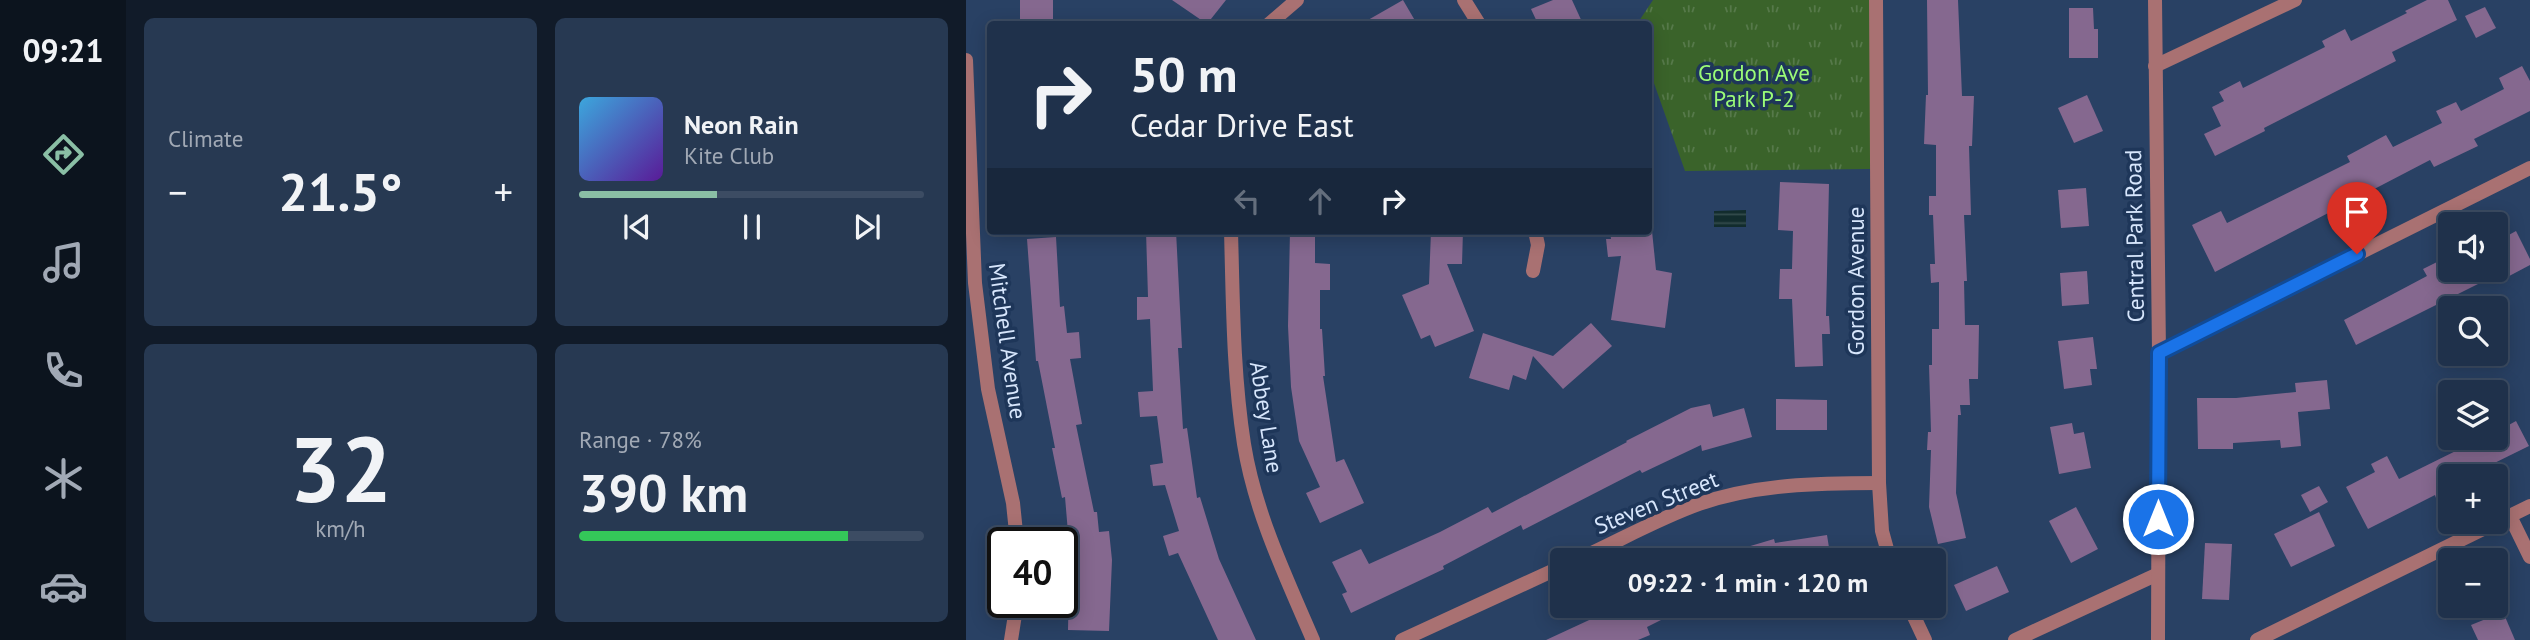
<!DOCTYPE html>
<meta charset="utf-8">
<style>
body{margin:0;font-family:"PT Sans",sans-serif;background:#273952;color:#f1f3f6;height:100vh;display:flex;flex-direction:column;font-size:26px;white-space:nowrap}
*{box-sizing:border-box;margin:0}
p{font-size:23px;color:#a1a9b5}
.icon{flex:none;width:38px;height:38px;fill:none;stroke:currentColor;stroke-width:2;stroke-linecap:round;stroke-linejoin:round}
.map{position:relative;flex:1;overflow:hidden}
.sheet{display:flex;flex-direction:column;gap:18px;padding:18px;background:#111b29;width:840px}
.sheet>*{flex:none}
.banner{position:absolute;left:21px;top:21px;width:665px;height:214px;border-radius:7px;box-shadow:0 4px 18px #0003,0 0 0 2px #3c4c63;background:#1f314b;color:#f1f3f6;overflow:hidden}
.controls{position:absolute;left:1472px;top:212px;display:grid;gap:14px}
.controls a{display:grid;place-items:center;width:70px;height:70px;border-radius:7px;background:#1f314b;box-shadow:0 4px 18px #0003,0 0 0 2px #3c4c63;font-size:35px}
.speed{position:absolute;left:21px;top:527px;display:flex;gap:14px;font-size:35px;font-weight:700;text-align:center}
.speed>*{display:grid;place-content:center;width:91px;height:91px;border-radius:50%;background:#1f314b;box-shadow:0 4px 18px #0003,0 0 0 2px #3c4c63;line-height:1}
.speed .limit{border:4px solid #111;border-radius:10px;background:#fff;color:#111}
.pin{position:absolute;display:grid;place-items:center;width:60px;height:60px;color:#fff;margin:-72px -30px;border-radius:50% 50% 50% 0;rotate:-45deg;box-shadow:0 0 7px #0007}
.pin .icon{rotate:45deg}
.me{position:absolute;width:77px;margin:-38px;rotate:0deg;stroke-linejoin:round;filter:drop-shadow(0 0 5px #0008)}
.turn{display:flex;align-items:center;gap:24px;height:147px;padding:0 28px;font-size:32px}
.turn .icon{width:91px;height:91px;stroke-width:2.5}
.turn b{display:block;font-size:49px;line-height:60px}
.lanes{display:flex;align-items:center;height:66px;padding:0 28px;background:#0003;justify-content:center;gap:35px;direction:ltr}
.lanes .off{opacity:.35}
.big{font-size:52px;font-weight:800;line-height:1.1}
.sheet .tile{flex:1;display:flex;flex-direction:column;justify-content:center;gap:10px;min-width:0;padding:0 24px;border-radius:10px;background:#273952}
.sheet .dial{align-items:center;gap:0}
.dial b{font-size:91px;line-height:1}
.song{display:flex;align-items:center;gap:21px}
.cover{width:84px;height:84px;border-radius:10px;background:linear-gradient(135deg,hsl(200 70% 55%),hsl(270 70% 35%))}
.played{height:7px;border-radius:4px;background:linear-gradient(90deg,#8abfa5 40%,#3c4c63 40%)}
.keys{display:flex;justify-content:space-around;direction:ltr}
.heat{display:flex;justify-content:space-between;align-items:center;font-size:38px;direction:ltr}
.charge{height:10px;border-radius:5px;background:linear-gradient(90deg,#34c759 78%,#3c4c63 0)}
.sheet .tiles{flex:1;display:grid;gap:18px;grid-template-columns:repeat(2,1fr)}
.trip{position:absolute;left:584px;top:548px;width:396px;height:70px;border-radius:7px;background:#1f314b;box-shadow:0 4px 18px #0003,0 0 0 2px #3c4c63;font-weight:800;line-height:70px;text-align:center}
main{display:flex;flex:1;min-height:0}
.tabs{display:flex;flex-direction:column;width:126px;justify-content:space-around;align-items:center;background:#0c141e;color:#a1a9b5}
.tabs .icon{width:49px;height:49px}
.tabs .active{color:#8abfa5}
.tabs b{font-size:32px;color:#f1f3f6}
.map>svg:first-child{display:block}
</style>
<main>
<nav class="tabs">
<b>09:21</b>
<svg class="icon active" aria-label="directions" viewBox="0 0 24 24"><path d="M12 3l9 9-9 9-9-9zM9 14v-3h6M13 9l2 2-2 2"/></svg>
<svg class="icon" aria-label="music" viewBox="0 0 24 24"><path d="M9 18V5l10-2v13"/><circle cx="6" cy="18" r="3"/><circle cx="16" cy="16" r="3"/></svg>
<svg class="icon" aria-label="phone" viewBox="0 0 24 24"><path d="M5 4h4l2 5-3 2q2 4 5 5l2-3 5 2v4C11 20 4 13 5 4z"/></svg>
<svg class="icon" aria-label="climate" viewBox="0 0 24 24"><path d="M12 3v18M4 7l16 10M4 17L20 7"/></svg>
<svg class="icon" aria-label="car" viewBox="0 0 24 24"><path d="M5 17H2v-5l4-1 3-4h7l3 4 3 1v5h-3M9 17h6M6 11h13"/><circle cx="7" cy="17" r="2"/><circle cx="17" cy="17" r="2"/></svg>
</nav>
<section class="sheet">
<div class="tiles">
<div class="tile"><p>Climate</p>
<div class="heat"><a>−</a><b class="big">21.5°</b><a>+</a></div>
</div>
<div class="tile">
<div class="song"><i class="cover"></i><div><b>Neon Rain</b><p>Kite Club</p></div></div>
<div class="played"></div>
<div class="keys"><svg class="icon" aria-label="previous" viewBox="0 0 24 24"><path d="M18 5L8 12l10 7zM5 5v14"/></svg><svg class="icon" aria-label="pause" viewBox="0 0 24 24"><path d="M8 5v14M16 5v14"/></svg><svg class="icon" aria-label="next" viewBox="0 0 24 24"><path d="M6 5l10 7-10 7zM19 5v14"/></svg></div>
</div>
<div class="tile dial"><b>32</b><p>km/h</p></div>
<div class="tile"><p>Range · 78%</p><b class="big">390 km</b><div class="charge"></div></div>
</div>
</section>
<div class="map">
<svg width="1564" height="640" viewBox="0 0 1564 640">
<defs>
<pattern id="park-tufts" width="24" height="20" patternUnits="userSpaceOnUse" patternTransform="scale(1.75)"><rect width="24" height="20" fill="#3a632a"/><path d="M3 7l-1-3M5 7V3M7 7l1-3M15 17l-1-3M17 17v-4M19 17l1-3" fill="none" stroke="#56794a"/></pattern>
<pattern id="water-rules" width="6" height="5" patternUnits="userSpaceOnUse" patternTransform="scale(1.75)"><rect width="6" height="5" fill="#122c2d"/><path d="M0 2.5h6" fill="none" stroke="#344b4c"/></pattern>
</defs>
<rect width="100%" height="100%" fill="#294164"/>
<!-- park -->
<path fill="url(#park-tufts)" d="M687 0H904V169L719 171 683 69 682 24H671Z"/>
<!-- water -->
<path fill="url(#water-rules)" d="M780 210V227H748V211Z"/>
<!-- building -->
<g fill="#85688f">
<rect x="54" y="0" width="33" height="24"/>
<path d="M206 0H260L241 24Z"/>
<path d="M437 0 451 24H395Z"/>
<path d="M587 0H606L617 24H572L565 9Z"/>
<path d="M961 0H992L996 96H1008L1006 146H1003L1005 215H998L1001 281H998L999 325H1013L1012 379H1003L1004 405H994L995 415H992L990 493 1000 538 972 544 963 507 965 450H961L962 432H965L963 365H966V329H973V282L965 283 964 264H969L967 215H963V196H970V145L958 144 960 95H962Z"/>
<path d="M1461 0H1482L1491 20 1426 52 1430 61 1298 128 1299 131 1249 156 1238 134 1255 126 1246 107 1258 101 1253 92 1274 81 1277 88 1359 47 1356 41 1379 29 1385 41 1441 13 1439 11Z"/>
<path d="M1519 7 1530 28 1510 38 1499 16Z"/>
<path d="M1103 8H1127L1128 29H1132V58H1103Z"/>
<path d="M1556 66 1564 81V111L1508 139 1512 146 1468 167 1464 160 1249 272 1226 225 1255 211 1261 223 1384 162 1381 156 1420 135 1427 147 1476 123 1470 111 1490 102 1495 111 1538 89 1533 78Z"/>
<path d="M1121 95 1137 131 1108 143 1092 108Z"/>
<path d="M814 182 863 184 860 316H863L864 334H856L857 366 829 367 826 299H813L814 269H826L827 231 812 230Z"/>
<path d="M1120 188 1123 226 1095 228 1092 190Z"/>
<path d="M180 231H210L216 348H212L217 429 221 428 231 498 234 497 253 559 290 640H252L212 553 203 556 197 536 213 531 199 485 187 486 184 465 197 463 191 416 174 417 172 392 187 391 184 319 171 320V297H182Z"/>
<path d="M324 231H349V263L364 264V290H354V329H356L359 376H357L370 462 378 459 398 503 354 523 340 493 354 487 333 441 325 387 322 326Z"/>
<path d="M465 231H497L496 264H481L508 331 469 347 464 335 455 339 436 295 463 284Z"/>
<path d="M644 231H686L690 270 706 273 699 328 645 320 655 256 642 257 640 239H645Z"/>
<path d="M1550 231 1564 259V265L1530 283V275L1390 345 1378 320 1461 276 1457 269 1481 257 1484 270H1530V242Z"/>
<path d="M90 237 94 307 98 306 101 333 113 332 115 358 104 359 116 424 110 425 128 512H131L133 532 143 531 146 560 143 631 102 630 103 580H106L99 497 96 498 86 448H89L72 361H70L61 239Z"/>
<path d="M1121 271 1123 304 1096 306 1094 273Z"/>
<path d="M625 323 646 346 597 389 567 356 560 380 547 375 543 390 503 378 517 333 587 356Z"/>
<path d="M1127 337 1131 369H1124L1126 385 1098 389 1092 341Z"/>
<path d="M1361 380 1364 409 1332 412 1335 446 1315 448 1314 440 1267 443V449H1232L1231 398H1270L1330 392 1329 383Z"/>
<path d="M810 399 861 400V430H810Z"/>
<path d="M744 404 747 417 778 408 786 437 736 451 735 445 676 473 674 470 557 530 555 525 477 566 478 569 385 613 376 594 381 592 366 562 395 549 403 564 474 532 522 507 526 513 661 442 660 441 725 408Z"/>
<path d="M1550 421 1563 446 1502 476H1484V491L1470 498 1469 495 1402 529 1380 487 1409 472 1405 464 1421 456 1433 479 1516 438H1530V432Z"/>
<path d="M1106 423 1108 434 1118 432 1125 468 1093 474 1084 427Z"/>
<path d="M1353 486 1362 502 1344 512 1335 495Z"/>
<path d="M1110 507 1132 549 1105 563 1083 521Z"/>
<path d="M1353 512 1369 546 1325 567 1308 534Z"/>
<path d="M861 535 865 560H754V555L808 539 809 543Z"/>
<path d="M1239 543 1266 544 1263 600 1236 599Z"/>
<path d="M1031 566 1043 592 1000 611 988 585Z"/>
<path d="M645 606H723L681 627 684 635 672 640H580L634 615 633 611Z"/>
<path d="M1537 612 1549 640H1512L1505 625Z"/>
</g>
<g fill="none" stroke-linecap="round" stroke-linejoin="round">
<!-- minor -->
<g stroke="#a97172" stroke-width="14">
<path d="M498 0 513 24"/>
<path d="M910 0 913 483 916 531 924 560"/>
<path d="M303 24 331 0"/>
<path d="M0 60 9 283 22 389 47 503 51 542"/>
<path d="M1189 66 1329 0"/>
<path d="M265 231C267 302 267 374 278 444 289 513 320 577 347 640"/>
<path d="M567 271 572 245 569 231"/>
<path d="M1193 353 1564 168"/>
<path d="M1544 516 1564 557"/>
<path d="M611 560C651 542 691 519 733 504 791 484 852 483 913 483"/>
<path d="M943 606 959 640"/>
<path d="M45 640 51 602"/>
<path d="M436 640 597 566"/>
<path d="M1049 640 1192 574"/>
<path d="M1291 640 1564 506"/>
</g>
<!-- tertiary -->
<path stroke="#a97172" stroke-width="14" d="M1189 0 1193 353 1192 640"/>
</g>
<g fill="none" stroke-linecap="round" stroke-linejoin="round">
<!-- route casing -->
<g stroke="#114b97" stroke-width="18">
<path id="route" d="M1192 519 1193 353 1391 254"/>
</g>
<!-- route -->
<use href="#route" stroke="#1a73e8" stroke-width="12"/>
</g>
<g text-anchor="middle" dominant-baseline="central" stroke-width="7" stroke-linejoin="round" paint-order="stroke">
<!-- park labels -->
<g font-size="23" fill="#9bfb77" stroke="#1e3659">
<text x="788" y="72">Gordon Ave<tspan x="788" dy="26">Park P-2</tspan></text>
</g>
<!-- street labels -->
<g font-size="23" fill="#d7e6fc" stroke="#1e3659">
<text transform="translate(1168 236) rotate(-91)">Central Park Road</text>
<text transform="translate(889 281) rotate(-90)">Gordon Avenue</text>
<text transform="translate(42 341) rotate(82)">Mitchell Avenue</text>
<text transform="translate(301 417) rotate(81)">Abbey Lane</text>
<text transform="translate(690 502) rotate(-22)">Steven Street</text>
</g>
</g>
</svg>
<div class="controls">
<a><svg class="icon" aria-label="sound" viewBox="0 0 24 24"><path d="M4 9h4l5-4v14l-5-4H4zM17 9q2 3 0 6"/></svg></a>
<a><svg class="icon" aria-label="search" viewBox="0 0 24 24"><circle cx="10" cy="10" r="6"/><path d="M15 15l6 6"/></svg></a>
<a><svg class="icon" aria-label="layers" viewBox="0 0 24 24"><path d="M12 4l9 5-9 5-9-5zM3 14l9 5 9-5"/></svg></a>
<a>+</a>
<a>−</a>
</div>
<div class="speed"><div class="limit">40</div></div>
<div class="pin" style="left:1391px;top:254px;background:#d93025"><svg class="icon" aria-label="arrive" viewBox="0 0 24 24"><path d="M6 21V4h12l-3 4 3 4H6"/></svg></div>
<svg class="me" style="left:1192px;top:519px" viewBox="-20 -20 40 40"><circle r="17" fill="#1a73e8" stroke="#fff" stroke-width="3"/><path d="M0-11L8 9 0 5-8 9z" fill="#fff"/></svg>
<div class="trip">09:22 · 1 min · 120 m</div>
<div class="banner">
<div class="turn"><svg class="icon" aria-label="right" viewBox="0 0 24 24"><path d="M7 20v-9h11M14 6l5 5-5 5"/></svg><div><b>50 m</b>Cedar Drive East</div></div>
<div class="lanes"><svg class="icon off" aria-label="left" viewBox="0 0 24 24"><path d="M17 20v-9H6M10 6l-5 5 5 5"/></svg><svg class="icon off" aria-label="ahead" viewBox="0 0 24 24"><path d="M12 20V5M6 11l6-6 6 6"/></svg><svg class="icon" aria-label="right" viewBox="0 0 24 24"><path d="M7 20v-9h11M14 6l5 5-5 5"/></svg></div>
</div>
</div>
</main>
